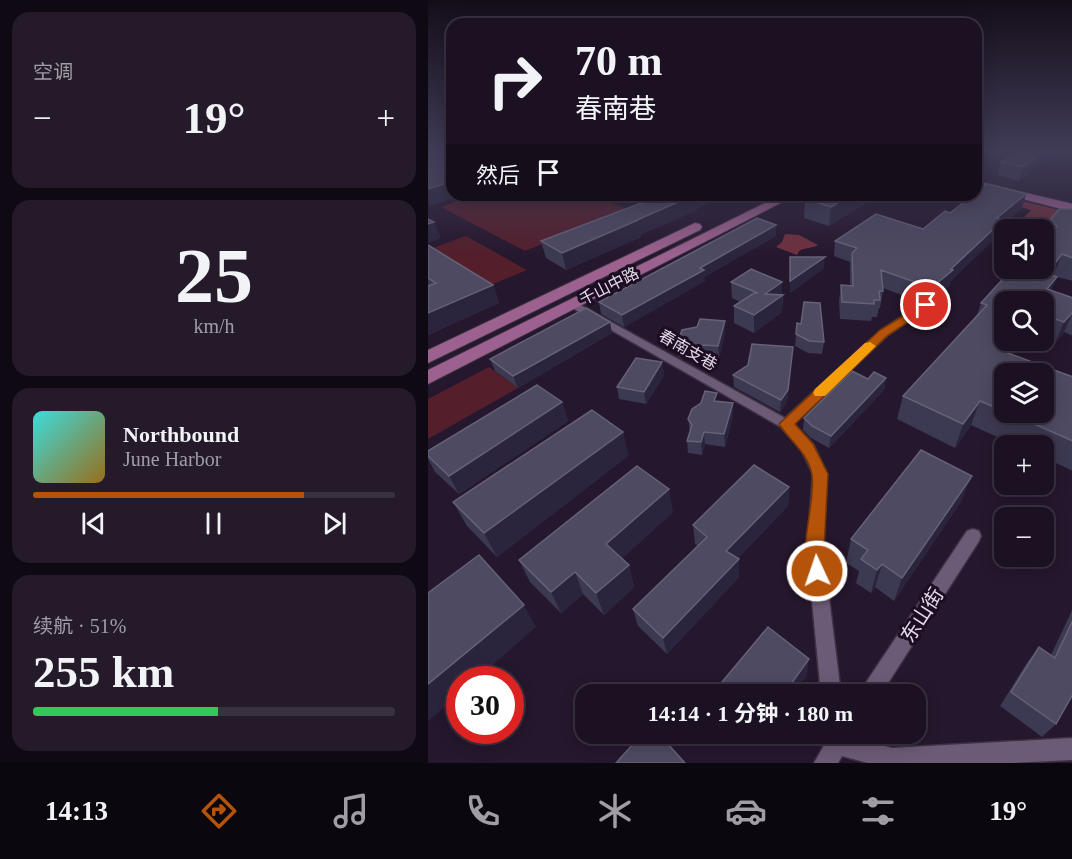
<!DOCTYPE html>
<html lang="zh">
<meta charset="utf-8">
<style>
body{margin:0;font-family:"Times New Roman","Noto Sans SC",serif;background:#251a2a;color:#f1f3f6;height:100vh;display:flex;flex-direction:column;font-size:22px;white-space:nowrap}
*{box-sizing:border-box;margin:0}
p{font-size:20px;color:#a09da5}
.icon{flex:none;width:33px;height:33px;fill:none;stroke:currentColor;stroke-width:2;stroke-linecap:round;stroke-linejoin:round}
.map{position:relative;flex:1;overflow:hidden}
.details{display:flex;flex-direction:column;gap:12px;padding:12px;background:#0f0913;width:428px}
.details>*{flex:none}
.banner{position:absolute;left:18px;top:18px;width:536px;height:183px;border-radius:18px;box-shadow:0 3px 15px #0003,0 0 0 2px #3a3140;background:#1c1122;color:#f1f3f6;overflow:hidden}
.buttons{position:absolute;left:566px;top:219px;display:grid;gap:12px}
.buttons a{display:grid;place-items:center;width:60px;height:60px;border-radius:12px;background:#1c1122;box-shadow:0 3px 15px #0003,0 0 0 2px #3a3140;font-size:30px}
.speed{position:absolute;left:18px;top:666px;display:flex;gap:12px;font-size:30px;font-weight:700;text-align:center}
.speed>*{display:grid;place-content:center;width:78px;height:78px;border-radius:50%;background:#1c1122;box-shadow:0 3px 15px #0003,0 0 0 2px #3a3140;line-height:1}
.speed .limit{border:9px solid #d22;background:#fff;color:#111}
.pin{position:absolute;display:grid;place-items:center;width:51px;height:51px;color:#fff;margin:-26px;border:3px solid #fff;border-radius:50%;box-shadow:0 2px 6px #0007}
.me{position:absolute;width:66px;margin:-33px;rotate:357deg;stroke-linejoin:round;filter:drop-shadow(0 0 4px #0008)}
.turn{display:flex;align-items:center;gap:21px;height:126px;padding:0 30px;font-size:27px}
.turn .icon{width:78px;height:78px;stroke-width:2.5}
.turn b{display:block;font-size:42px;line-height:51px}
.then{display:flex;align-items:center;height:57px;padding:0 30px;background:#0003;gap:12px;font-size:22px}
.big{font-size:45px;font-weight:700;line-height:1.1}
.details .card{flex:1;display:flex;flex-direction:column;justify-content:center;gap:9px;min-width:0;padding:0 21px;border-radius:18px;background:#251a2a}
.details .dial{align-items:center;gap:0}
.dial b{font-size:78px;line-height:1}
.song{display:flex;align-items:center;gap:18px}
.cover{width:72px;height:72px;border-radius:9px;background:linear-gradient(135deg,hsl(180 70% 55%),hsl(40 70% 35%))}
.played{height:6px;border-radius:3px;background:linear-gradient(90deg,#b45309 75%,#3a3140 75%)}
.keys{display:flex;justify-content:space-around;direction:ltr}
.heat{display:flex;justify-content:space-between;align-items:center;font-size:33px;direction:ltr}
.charge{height:9px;border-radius:4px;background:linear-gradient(90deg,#34c759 51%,#3a3140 0)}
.trip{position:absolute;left:147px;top:684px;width:351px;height:60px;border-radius:18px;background:#1c1122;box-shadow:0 3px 15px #0003,0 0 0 2px #3a3140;font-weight:700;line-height:60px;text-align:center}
.dock{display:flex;height:96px;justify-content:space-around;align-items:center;background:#0b070e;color:#a09da5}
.dock .icon{width:42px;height:42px}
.dock .on{color:#b45309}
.dock b{font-size:27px;color:#f1f3f6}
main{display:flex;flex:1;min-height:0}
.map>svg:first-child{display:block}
</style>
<main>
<section class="details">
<div class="card"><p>空调</p>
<div class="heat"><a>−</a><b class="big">19°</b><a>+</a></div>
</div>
<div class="card dial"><b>25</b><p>km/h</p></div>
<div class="card">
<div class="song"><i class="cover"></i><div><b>Northbound</b><p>June Harbor</p></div></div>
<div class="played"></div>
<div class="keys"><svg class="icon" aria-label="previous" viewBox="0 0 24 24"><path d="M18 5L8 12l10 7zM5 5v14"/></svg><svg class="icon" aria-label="pause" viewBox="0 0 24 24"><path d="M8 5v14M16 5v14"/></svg><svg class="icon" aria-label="next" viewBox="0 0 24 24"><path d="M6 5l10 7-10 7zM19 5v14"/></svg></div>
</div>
<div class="card"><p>续航 · 51%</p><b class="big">255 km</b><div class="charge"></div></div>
</section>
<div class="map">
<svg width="645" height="763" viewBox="0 0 645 763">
<rect width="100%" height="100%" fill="#25172d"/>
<!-- green -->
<g fill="#541e2b">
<path d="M47 195H165L199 209 97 251 13 207Z"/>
<path d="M38 236 99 270 56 288 2 249Z"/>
<path d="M61 367 90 388 0 439V399Z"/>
</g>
<!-- forest -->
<g fill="#70303e">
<path d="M548 190 644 213 615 240V230L585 229 603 210 548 195Z"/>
<path d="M357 234 371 235 390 245C384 249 377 247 371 251L369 255 348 247 354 242Z"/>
</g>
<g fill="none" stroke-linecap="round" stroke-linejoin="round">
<!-- street casing -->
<g stroke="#3d3243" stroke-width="3">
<g id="street">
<path d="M145 301 357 418 452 331 494 303H502L503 305 460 335 366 424 385 444 399 474 395 549 413 694H393L379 549 385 474 374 451 353 427 141 306 140 304Z"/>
<path d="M545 529 551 531 553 536 551 541 453 694H432L435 687 539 531Z"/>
<path d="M398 734H421L423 737 464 748 645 738V760L583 763H440L414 756 410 763H386L398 742Z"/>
</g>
</g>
<!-- primary casing -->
<g stroke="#3d3243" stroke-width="2">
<g id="primary">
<path d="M548 181 645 204V212L548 187Z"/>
<path d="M353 195H368L0 384V370Z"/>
<path d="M267 223 272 224 274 227 272 230 0 363V350Z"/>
</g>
</g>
<!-- street -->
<use href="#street" fill="#6c5b76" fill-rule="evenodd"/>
<!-- primary -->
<use href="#primary" fill="#9c618f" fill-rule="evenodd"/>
</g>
<!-- wall -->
<g fill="#3c3952" fill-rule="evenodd">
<path d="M645 150V152L605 166 603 172 591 181 570 175 573 162Z"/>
<path d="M598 194 594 208 573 226 570 235 522 282 521 286 504 301 500 299 492 302 455 288V291L452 308H451L449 317H444L443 321 412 319 411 301 413 285H422V262L406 256 407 241 495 229 522 213Z"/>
<path d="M213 195H298L269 208V210L212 235 213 237 138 270 118 258 113 241 214 203Z"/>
<path d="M451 195 401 226 376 218 377 199Z"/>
<path d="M645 209V281L625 276 623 291 645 298V336L636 332 626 345 613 340H615V302H576V340H590L584 354 645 377V471L615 457V446H589L543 425 527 448 469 419 475 396 549 315 553 303 615 268V238L622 220ZM576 374 615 412H576Z"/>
<path d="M348 236 276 277 277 281 196 327 173 314 171 302Z"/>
<path d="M0 245 65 285 71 303 0 335Z"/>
<path d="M362 257 396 268 362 293Z"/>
<path d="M303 282 355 295 354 312 326 333 306 323V306L312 302 304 298Z"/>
<path d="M369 323 396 342 394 354 380 353 367 346Z"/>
<path d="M297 332 291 358 276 357 275 360 250 357 249 344Z"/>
<path d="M184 333 90 388 67 371 62 359Z"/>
<path d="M365 347 359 402 352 412 306 387 305 375Z"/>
<path d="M234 362 236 375 218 404 191 399 189 387Z"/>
<path d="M458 378 456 390 401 448 383 438 375 430 376 418 440 379Z"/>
<path d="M134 402 140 421 31 494 7 472 0 459V451Z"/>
<path d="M289 402 305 416 297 447 277 444 274 455 260 453 259 441 262 432 260 419Z"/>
<path d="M195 432 200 456 69 557 39 526 25 502Z"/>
<path d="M361 487 360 506 310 558 311 577 239 654 210 626 205 609 270 546 267 544 265 525Z"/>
<path d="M534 500 466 601 447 587 443 593 428 583 431 571 418 563 423 539Z"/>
<path d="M245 512 193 559 201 565 206 587 176 615 155 594 133 613 102 582 91 560Z"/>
<path d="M645 608V694L628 724 614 737 572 706 600 661 611 647 623 655Z"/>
<path d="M379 675 365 694H290L289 688Z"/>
<path d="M320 734H337L330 744Z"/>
</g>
<!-- shaded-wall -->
<g fill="#2b243d">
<path d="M618 150H645V152L605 166 603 172 591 181 598 156Z"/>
<path d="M24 181V195H35L2 206 0 200V189Z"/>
<path d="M598 194 594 208 573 226 570 235 522 282 521 286 504 301 508 284 569 218Z"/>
<path d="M266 195H298L269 208V210L212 235 213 237 138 270 134 253Z"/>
<path d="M423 195H451L401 226 403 207Z"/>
<path d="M6 222 13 238 0 243V224Z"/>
<path d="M348 225V236L276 277 277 281 196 327 194 315 272 268Z"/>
<path d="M634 254 625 276 610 295 619 274Z"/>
<path d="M397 257 396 268 362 293V281Z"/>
<path d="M629 277 620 299 619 289Z"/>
<path d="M354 282V312L326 333V315L337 294Z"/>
<path d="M504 283 500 299 492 302 495 285Z"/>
<path d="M65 285 71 303 0 335V313Z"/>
<path d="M645 312 636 332 626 345 636 322Z"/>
<path d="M297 321V332L291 358 290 346Z"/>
<path d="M182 322 184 333 90 388 85 376Z"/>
<path d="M588 340H590L583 358 580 353Z"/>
<path d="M275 345 276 357 275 360 274 347Z"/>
<path d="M365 347 359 402 352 412 353 400Z"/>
<path d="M234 362 236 375 218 404 216 392Z"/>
<path d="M458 378 456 390 401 448 403 436Z"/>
<path d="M552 401 543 425 527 448 535 424Z"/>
<path d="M134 402 140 421 31 494 21 476Z"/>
<path d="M305 403V416L297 447 296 434Z"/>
<path d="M195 432 200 456 69 557 56 533Z"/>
<path d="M276 432 277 444 274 455 273 442Z"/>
<path d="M544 476 534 500 466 601 474 578Z"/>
<path d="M361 487 360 506 299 569 298 551Z"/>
<path d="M241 489 245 512 185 567 178 544Z"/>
<path d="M311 559V577L239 654 235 638Z"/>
<path d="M454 564 447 587 443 593 449 570Z"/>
<path d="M201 565 206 587 176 615 168 593Z"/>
<path d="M147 572 155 594 133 613 123 592Z"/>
<path d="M96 605 108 627 48 680H32V694L0 721V684Z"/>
<path d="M381 659 379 675 365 694H356Z"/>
<path d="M330 734H337L330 744Z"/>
</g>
<!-- building -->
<g fill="#4d4a62" stroke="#656177" stroke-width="1.5">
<path d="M0 150H24V181L0 189Z"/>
<path d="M592 150H618L598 156 608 158 595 167 573 162Z"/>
<path d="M559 184 598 194 569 218 575 220 523 269 525 270 508 284 504 283 495 285 453 270 455 291H451L452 300H446V304L414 302 413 285 425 286 424 253 429 248 407 241 448 214 495 229 517 211 522 213 545 195H548V193Z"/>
<path d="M229 195H266L209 220H210L134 253 113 241 232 196Z"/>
<path d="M384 195H423L403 207 377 199Z"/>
<path d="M631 209H645V258L634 254 619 274 629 277 619 289 645 298V312L636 322 615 315V302H576V340H588L580 353 645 377V441L579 412H615V374H576V411L552 401 535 424 475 396 559 305 553 303 585 268H615V241L629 226 622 220Z"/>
<path d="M329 218 348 225 272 268 276 270 194 315 171 302Z"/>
<path d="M0 219 6 222 0 224Z"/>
<path d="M0 245 65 285 0 313V286L8 283 0 278Z"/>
<path d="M362 257H397L362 281Z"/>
<path d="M323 269 354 282 337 294 355 295 326 315 306 306 326 293H330L303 282Z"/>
<path d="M376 302 392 303 396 342 381 341 368 334 369 323 373 324Z"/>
<path d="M158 308 182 322 85 376 62 359Z"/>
<path d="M272 319 297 321 290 346 275 345 274 347 249 344 254 330 269 327Z"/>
<path d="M324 344 365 347 360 390 353 400 305 375 320 365Z"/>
<path d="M208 358 234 362 216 392 189 387Z"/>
<path d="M424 371 440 379 446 372 458 378 403 436 384 426 376 418Z"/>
<path d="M109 385 134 402 21 476 0 456V451Z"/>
<path d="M277 391 289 393 286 401 305 403 296 434 276 432 273 442 259 441 264 425 260 419 264 409 273 403Z"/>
<path d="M164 410 195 432 56 533 25 502Z"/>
<path d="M493 450 544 476 474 578 454 564 449 570 433 559 440 550 423 539Z"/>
<path d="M326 465 361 487 298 551 311 559 235 638 205 609 279 537 265 525Z"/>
<path d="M209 466 241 489 178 544 201 565 168 593 147 572 123 592 91 560Z"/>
<path d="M51 555 96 605 0 684V593Z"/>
<path d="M645 620V694L628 724 583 692 611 647 627 658Z"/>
<path d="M340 627 381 659 356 694H295L289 688Z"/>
<path d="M214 734H231L257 763H188Z"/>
</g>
<!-- sky -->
<linearGradient id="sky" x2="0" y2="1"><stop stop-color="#140d19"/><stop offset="0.59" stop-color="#403c57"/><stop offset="1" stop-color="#403c57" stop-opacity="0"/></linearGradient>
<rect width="645" height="256" fill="url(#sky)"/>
<!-- route -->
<path fill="#b45309" stroke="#753606" stroke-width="1.5" d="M498 302 504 305 502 308 460 335 367 424 385 444 400 474 396 549 399 571 396 577 389 580 382 577C369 548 388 504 384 475 381 454 361 440 351 424L452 330Z"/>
<!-- slow -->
<path fill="#f59e0b" d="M442 342 448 346 446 348 397 396H387L385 393 387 389 437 343Z"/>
<g text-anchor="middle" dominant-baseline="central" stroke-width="6" stroke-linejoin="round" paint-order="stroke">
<!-- street labels -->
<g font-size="16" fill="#e2d9e8" stroke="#1c0d23">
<text transform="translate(181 286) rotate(-27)">千山中路</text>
<text transform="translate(260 350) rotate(30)">春南支巷</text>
</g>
<!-- near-street labels -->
<g font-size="20" fill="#e2d9e8" stroke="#1c0d23">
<text transform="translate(494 615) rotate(-57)">东山街</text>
</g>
</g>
</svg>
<div class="buttons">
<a><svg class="icon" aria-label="sound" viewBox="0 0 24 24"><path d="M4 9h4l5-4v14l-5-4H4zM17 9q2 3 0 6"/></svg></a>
<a><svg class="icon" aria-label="search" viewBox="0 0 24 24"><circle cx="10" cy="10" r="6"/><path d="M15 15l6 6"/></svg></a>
<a><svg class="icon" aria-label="layers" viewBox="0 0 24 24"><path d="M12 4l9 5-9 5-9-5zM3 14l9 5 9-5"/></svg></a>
<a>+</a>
<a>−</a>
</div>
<div class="speed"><div class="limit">30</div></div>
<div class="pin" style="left:498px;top:305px;background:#d93025"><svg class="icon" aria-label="arrive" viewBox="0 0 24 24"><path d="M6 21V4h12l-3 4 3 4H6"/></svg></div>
<svg class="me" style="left:389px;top:571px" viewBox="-20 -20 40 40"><circle r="17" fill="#b45309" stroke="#fff" stroke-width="3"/><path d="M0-11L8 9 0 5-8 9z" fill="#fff"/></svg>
<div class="trip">14:14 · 1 分钟 · 180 m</div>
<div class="banner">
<div class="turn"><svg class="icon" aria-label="right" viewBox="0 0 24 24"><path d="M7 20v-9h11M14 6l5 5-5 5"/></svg><div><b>70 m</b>春南巷</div></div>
<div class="then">然后<svg class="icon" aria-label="arrive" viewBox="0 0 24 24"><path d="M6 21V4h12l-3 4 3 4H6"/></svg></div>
</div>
</div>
</main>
<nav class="dock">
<b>14:13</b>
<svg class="icon on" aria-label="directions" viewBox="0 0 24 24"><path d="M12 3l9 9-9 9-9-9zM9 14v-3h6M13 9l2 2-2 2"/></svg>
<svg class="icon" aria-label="music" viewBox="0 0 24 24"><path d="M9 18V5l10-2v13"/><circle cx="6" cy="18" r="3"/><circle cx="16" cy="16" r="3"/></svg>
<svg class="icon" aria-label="phone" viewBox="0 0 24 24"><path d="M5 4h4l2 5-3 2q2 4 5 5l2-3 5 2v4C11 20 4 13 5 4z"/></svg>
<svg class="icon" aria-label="climate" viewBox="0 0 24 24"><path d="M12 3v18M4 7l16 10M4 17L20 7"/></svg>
<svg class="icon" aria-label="car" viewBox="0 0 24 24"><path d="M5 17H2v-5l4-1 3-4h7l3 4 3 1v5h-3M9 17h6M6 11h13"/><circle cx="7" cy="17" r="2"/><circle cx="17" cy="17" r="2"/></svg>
<svg class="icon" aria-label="filters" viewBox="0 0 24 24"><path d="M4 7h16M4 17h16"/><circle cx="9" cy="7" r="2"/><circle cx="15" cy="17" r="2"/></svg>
<b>19°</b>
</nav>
